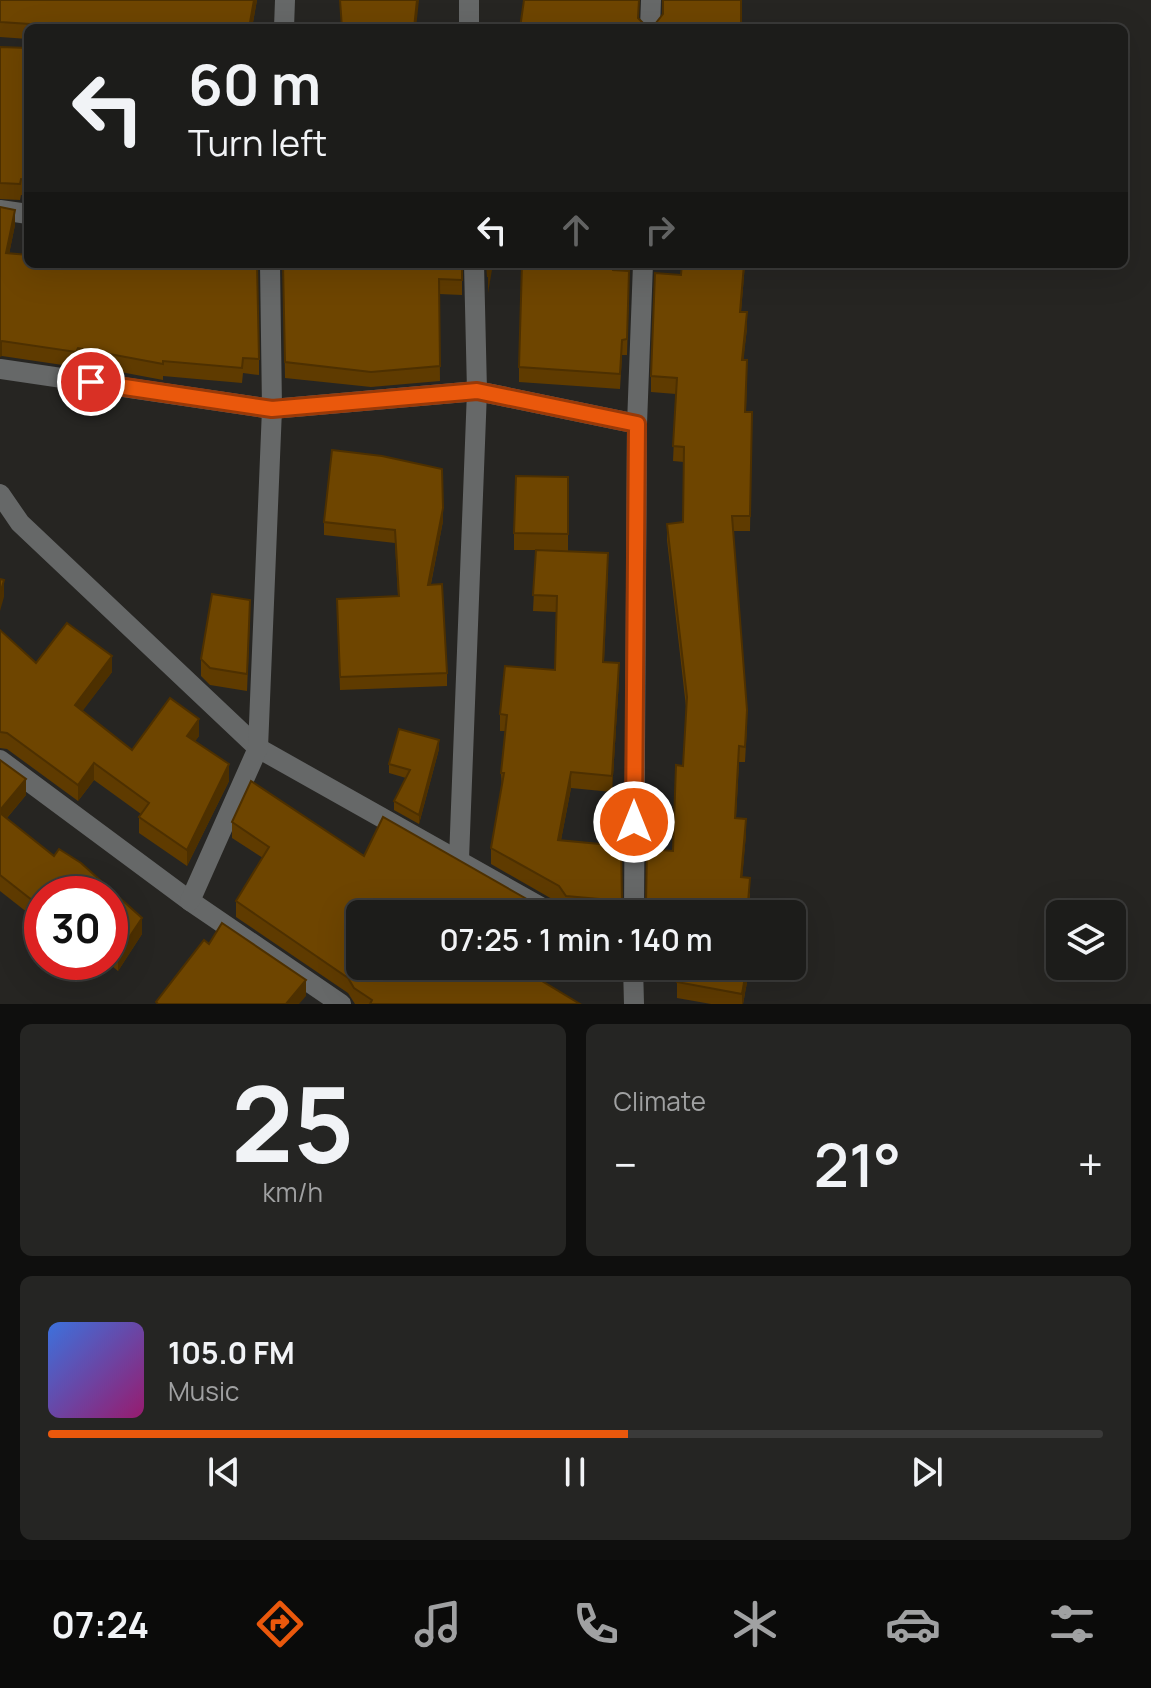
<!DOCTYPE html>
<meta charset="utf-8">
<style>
body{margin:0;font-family:Manrope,sans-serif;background:#252523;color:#f1f3f6;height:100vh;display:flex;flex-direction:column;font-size:30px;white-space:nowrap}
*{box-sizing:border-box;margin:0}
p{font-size:26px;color:#a0a1a2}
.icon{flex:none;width:44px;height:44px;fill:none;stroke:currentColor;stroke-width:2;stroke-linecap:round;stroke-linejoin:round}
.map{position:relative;height:1004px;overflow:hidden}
.sheet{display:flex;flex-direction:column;gap:20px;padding:20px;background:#0f0f0e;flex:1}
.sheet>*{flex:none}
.top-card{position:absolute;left:24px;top:24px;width:1104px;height:244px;border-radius:12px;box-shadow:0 8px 32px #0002,0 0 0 2px #3a3a39;background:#1c1c1a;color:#f1f3f6;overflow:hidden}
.buttons{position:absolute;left:1046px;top:900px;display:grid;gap:16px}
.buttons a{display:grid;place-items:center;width:80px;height:80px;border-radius:12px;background:#1c1c1a;box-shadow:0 8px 32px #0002,0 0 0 2px #3a3a39;font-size:40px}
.speed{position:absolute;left:24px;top:876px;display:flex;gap:16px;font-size:40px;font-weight:700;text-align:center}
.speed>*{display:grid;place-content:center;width:104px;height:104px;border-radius:50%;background:#1c1c1a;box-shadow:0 8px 32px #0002,0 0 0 2px #3a3a39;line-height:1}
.speed .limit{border:12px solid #d22;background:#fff;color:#111}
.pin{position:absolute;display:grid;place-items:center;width:68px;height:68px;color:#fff;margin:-34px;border:4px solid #fff;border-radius:50%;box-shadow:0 2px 8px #0007}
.me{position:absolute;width:88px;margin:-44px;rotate:0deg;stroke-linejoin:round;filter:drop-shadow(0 0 6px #0008)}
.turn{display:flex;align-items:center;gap:28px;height:168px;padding:0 32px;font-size:36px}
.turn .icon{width:104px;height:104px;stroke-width:2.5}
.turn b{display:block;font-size:56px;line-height:68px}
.lanes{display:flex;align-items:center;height:76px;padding:0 32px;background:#0003;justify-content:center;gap:40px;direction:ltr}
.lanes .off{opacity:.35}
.big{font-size:60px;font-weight:600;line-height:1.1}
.sheet .card{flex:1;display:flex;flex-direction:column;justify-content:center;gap:12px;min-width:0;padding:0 28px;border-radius:12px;background:#252523}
.sheet .dial{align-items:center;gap:0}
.dial b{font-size:104px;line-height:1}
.song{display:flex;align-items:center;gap:24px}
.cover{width:96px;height:96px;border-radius:12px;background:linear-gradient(135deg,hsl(220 70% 55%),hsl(320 70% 35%))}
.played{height:8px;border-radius:4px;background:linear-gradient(90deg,#ea580c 55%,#3a3a39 55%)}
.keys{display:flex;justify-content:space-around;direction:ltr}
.heat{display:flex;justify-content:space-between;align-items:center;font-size:44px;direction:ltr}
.sheet .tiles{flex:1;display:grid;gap:20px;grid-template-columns:1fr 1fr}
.card:last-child{grid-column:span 2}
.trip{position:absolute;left:346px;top:900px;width:460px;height:80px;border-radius:12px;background:#1c1c1a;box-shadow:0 8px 32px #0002,0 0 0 2px #3a3a39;font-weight:600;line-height:80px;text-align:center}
.tabs{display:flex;height:128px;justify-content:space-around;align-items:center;background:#0b0b0a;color:#a0a1a2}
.tabs .icon{width:56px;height:56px}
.tabs .on{color:#ea580c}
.tabs b{font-size:36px;color:#f1f3f6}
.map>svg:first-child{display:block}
</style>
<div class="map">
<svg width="1151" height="1004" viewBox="0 0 1151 1004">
<rect width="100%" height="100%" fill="#262522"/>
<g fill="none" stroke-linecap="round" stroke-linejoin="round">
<!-- street -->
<g stroke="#666868" stroke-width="20">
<path d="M469 0V28"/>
<path d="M284 28 285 0"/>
<path d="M650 28 651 0"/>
<path d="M0 210 28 214"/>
<path d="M0 369 272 409 477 391 637 424"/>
<path d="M0 494 20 523 258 748 553 914"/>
<path d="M0 760 190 901 341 1004"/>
<path d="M459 859 477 391 474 264"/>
<path d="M190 901 258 748 272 409 270 264"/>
<path d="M634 914 637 424 643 264"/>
<path d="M633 966 634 1004"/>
</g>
</g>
<!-- wall -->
<g fill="#5f3b00">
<path d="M0 0H257L252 28H28V39L0 37Z"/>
<path d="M0 47 28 48V196L21 195 20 200 0 199Z"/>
<path d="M0 207 15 225 9 254 259 359V375L243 373 242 383 163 376V380L78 364 76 367 2 356Z"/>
<path d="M283 264H462V295L439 294 440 381 371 387 285 378Z"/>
<path d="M682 264H745L741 312 747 328 743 360 747 376 746 412H752L750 531H733L747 726 745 762H739L736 818 746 834 742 878 750 894 748 914H646L647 849 673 851 683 766 686 707 667 540V524L683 522 684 462 673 461 676 394 651 392V376L681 275Z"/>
<path d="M613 270 629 287 627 355H622L620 389 519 382V367Z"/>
<path d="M568 477V551L608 570 604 662 619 679 612 792 571 788 561 840 621 846 622 914H583L566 912 559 903 491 864V848L502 789 501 773 506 731H500V714L555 670 556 612 533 611 536 550H514V533Z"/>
<path d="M443 521 431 584 447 673V686L340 690 337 612 398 596 395 543 324 535V522Z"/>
<path d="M250 617 247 691 210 685 201 676V659Z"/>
<path d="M0 630 36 663 112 672 82 711 132 750 199 736 195 741 229 781 187 866 139 833V817L141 814 94 780 78 801 7 749 0 748Z"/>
<path d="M439 749 419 824 394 810V801L406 778 389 773V764Z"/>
<path d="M0 760 26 795 7 818 142 934 118 971 112 966 104 974 91 962H110L42 894V924L0 891Z"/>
<path d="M232 822 364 856 532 914 360 966H525V969L521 968 580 1004H355L348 993 236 917V901L263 858 232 838Z"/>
<path d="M750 966 743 1004H711L677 998V982Z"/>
</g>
<!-- shaded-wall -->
<g fill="#4d3000">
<path d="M254 0H257L252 28H249Z"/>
<path d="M417 0H419L416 28H414Z"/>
<path d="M15 210V225L6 269V253Z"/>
<path d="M490 264H493L488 293V277Z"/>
<path d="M747 312V328L742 375V360Z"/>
<path d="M2 341V356L0 357V342Z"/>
<path d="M443 508V521L428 598V585Z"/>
<path d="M4 580V597L0 611V594Z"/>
<path d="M112 656V672L75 721V705Z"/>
<path d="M619 663V679L612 792V776Z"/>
<path d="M199 719V736L187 752V736Z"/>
<path d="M439 740V749L419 824V815Z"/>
<path d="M94 763V780L78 801V785Z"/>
<path d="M229 764V781L187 866V850Z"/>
<path d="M571 772V788L558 856V840Z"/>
<path d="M26 779V795L0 826V810Z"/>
<path d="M746 819V834L741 893V877Z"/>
<path d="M142 918V934L118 971V954Z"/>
<path d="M112 950V966L104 974V962H110V952Z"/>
<path d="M747 966H750L743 1004H742V994Z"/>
<path d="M306 980V996L299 1004H286Z"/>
</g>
<!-- building -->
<g fill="#6e4500" stroke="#4d3000" stroke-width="2">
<path d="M0 0H254L249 28H36L30 24 0 22Z"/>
<path d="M340 0H417L414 28H342Z"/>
<path d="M524 0H639L638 18 644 24H655L663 14V0H741V28H520Z"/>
<path d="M0 47 28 48V180L21 179 20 184 0 183Z"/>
<path d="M0 207 15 210 6 253 28 255V264H257L259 359 243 358 242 368 163 361V364L78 348 76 352 2 341 0 342Z"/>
<path d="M283 264H462V280L439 279 440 366 371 372 285 362Z"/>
<path d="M487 264H490L488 277Z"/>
<path d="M522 264H613V270L629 271 627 339 622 340 620 374 519 367Z"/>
<path d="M682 264H744L740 312H747L742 360H747L745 412H752L750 516H732L747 710 745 747 739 746 735 818 746 819 741 877 750 878 747 914H678L679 908 646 904 647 849 673 851 676 765 683 766 687 697 667 524 683 522 684 447 673 446 677 378 651 376 655 273 681 275Z"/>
<path d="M332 450 382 456 442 469 443 508 428 585 442 584 447 673 340 677 337 599 399 596 395 530 324 522Z"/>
<path d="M516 476 568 477V534L514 533Z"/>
<path d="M536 550 608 553 603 662 619 663 612 776 571 772 558 840 621 846 622 901 566 896 559 886 491 848 504 773H501L507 715 500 714 505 666 555 670 557 596 533 595Z"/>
<path d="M0 579 4 580 0 594Z"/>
<path d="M212 594 250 600 247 674 210 668 201 659Z"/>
<path d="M67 623 112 656 75 705 132 750 170 698 199 719 187 736 229 764 187 850 139 817 149 803 94 763 78 785 7 733 0 732V630L36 663Z"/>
<path d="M399 729 439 740 419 815 394 801 410 770 389 764Z"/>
<path d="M0 760 26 779 0 810Z"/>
<path d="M251 781 364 856 383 817 532 902 531 914H360V966H517L580 1004H370L372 1000 354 988 348 978 236 901 269 847 232 822Z"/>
<path d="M0 813 54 856 59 849 81 863 142 918 118 954 112 950 110 952V894H42V908L0 875Z"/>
<path d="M222 923 306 980 286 1004H158L156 1002 204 940 209 944Z"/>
<path d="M680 966H747L742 994 677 982Z"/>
</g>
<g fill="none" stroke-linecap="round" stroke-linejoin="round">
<!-- route casing -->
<g stroke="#983908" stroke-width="20">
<path id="route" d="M91 382 272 409 477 391 637 424 634 822"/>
</g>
<!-- route -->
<use href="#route" stroke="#ea580c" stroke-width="14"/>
</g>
</svg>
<div class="buttons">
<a><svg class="icon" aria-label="layers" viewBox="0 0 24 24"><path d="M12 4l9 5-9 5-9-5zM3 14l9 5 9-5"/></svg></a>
</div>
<div class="speed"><div class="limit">30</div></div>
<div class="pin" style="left:91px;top:382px;background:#d93025"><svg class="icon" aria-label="arrive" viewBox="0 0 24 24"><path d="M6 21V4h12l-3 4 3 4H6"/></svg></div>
<svg class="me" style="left:634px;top:822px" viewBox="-20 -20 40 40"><circle r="17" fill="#ea580c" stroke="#fff" stroke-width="3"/><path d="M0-11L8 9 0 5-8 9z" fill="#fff"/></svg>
<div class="trip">07:25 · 1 min · 140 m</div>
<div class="top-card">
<div class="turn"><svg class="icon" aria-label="left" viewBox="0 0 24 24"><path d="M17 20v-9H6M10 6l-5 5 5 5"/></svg><div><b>60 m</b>Turn left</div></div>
<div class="lanes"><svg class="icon" aria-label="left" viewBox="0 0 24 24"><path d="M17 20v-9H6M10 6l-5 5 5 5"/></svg><svg class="icon off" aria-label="ahead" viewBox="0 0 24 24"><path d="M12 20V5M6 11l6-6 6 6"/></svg><svg class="icon off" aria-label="right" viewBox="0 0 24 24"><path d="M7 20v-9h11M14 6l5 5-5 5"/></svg></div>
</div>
</div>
<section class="sheet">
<div class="tiles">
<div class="card dial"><b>25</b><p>km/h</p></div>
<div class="card"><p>Climate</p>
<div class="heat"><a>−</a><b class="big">21°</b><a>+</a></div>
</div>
<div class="card">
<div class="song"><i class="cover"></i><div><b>105.0 FM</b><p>Music</p></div></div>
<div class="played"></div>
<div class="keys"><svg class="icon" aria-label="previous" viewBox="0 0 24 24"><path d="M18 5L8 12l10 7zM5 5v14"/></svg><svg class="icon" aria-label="pause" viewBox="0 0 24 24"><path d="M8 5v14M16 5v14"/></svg><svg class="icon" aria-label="next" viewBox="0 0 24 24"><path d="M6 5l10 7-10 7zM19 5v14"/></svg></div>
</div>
</div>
</section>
<nav class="tabs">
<b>07:24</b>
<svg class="icon on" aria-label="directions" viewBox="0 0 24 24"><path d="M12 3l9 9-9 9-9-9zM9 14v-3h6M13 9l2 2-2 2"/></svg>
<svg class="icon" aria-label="music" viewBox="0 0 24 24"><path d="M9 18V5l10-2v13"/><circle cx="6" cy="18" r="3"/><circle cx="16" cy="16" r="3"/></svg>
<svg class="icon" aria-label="phone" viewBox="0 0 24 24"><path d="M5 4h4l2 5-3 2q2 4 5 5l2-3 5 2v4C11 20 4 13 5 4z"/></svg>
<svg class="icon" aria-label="climate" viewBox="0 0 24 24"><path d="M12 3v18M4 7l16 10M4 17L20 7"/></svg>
<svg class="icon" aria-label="car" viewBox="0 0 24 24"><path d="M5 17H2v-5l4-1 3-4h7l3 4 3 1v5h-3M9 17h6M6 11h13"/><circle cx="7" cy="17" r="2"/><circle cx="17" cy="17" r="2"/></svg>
<svg class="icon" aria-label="filters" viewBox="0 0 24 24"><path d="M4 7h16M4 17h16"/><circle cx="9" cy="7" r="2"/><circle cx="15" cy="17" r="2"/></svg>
</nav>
